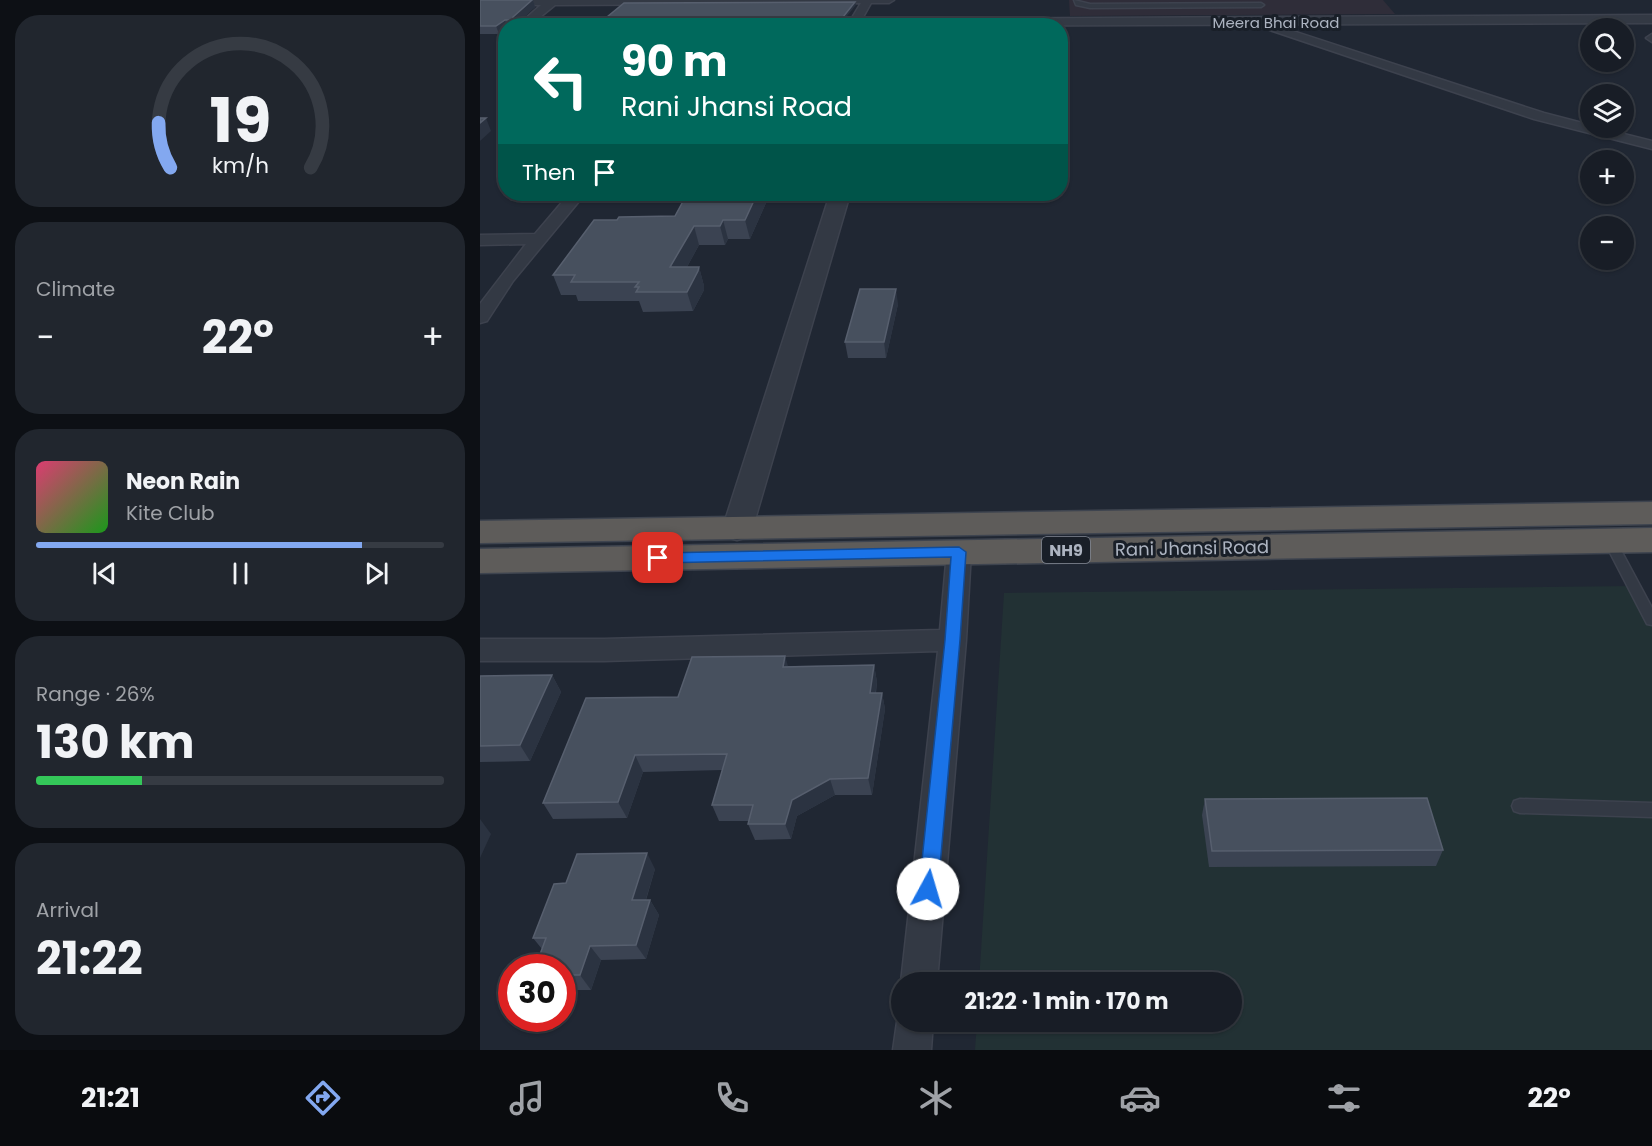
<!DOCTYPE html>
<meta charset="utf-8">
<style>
body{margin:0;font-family:Poppins,sans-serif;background:#21262e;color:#f1f3f6;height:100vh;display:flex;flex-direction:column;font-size:22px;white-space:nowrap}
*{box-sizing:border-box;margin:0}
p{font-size:20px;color:#9fa2a7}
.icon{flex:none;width:33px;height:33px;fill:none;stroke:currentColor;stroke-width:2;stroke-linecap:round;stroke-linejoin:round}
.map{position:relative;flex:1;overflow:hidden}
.side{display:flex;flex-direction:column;gap:15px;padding:15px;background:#0d1015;width:480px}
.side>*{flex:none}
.top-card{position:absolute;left:18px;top:18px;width:570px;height:183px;border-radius:24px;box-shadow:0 2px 4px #0004,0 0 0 2px #363b43;background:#00695c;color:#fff;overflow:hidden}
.controls{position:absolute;left:1100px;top:18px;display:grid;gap:12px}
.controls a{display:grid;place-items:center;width:54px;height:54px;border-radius:50%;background:#181d26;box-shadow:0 2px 4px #0004,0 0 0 2px #363b43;font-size:30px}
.speed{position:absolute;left:18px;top:954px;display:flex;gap:12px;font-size:30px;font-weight:700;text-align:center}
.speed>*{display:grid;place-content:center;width:78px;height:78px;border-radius:50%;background:#181d26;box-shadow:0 2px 4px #0004,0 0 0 2px #363b43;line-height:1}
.speed .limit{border:9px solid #d22;background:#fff;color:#111}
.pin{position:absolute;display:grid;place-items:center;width:51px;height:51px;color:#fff;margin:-26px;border-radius:12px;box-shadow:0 3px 9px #0006}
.me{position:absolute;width:66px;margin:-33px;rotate:6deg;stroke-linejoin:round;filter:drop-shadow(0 0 4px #0008)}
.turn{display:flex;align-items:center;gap:21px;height:126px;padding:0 24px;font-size:27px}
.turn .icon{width:78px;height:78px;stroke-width:2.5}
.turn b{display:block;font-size:42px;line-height:51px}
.then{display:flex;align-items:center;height:57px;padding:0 24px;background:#0003;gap:12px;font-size:22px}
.big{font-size:45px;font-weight:700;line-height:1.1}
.side .tile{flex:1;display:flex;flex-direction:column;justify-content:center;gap:9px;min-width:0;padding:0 21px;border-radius:24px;background:#21262e}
.side .dial{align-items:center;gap:0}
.dial svg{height:156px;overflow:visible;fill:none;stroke:#363b43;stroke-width:7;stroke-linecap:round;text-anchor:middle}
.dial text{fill:#f1f3f6;stroke:none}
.song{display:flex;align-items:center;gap:18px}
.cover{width:72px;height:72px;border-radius:9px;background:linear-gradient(135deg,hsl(340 70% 55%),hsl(120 70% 35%))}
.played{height:6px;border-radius:3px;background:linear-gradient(90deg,#83a8f0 80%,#363b43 80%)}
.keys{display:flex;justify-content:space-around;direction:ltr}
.heat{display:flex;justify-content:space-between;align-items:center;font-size:33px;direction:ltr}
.charge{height:9px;border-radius:4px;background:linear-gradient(90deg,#34c759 26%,#363b43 0)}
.trip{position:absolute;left:411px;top:972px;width:351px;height:60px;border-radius:30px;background:#181d26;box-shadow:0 2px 4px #0004,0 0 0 2px #363b43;font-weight:700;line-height:60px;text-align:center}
.tabs{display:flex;height:96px;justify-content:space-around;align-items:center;background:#0a0c0f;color:#9fa2a7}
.tabs .icon{width:42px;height:42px}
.tabs .active{color:#83a8f0}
.tabs b{font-size:27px;color:#f1f3f6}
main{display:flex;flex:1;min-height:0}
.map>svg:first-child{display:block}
</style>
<main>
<section class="side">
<div class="tile dial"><svg viewBox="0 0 100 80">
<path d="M14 69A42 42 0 1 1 86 69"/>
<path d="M14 69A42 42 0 0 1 8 46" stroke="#83a8f0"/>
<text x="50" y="56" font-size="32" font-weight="700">19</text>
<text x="50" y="72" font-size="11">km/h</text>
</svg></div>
<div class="tile"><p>Climate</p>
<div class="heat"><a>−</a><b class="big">22°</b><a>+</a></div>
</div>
<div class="tile">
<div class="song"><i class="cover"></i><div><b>Neon Rain</b><p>Kite Club</p></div></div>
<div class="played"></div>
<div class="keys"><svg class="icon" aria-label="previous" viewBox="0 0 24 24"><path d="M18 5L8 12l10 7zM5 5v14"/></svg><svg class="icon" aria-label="pause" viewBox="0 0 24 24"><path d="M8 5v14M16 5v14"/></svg><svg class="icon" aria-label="next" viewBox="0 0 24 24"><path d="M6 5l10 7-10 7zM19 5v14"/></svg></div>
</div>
<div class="tile"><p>Range · 26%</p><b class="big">130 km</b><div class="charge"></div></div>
<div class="tile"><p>Arrival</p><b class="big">21:22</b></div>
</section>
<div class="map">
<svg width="1172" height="1050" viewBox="0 0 1172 1050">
<rect width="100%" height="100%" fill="#202733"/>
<!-- medical -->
<path fill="#2f2d39" d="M589 0H903L915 14 590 16Z"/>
<!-- green -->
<path fill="#223134" d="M1154 586 1172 620V1050H495L497 1022H752V982H499L524 593Z"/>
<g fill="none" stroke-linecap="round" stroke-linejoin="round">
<!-- service casing -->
<g stroke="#3d424e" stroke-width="3">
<g id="service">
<path d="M594 0 610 4 781 3 784 5 781 7 610 8 596 5Z"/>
<path d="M1172 34V42L1166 38Z"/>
<path d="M1130 537 1136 541 1172 608V625L1167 624 1124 541Z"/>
<path d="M1040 799 1172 803V817L1040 813 1034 811 1032 806 1034 801Z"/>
</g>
</g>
<!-- minor casing -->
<g stroke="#3d424e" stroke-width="3">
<g id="minor">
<path d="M0 0H414L409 3H391L378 26H367L381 3 75 5 49 26H37L61 5H0Z"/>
<path d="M776 19 1064 113 1110 125V128H1120L1172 141V149L1054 119 772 24 770 22Z"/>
<path d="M89 194H105L33 281 7 321 0 323V304L46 244 0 245V235L55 234Z"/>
<path d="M479 543 488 546 491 552 486 640 457 982H421L458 651 124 661H0V639H124L460 630 467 552 470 546Z"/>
<path d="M422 1010V1022H453L451 1050H413L417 1022Z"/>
</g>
</g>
<!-- tertiary casing -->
<g stroke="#3d424e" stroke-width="3">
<g id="tertiary">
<path d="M1172 15V23L415 26 413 23 420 19Z"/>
<path d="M350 194H370L272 530 268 537 257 540 246 537 242 530Z"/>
</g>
</g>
<!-- trunk casing -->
<g stroke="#3e444f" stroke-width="3">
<g id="trunk">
<path d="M1172 502V524L0 543V521Z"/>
<path d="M1172 528V552L0 573V549Z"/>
</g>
</g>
<!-- service -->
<use href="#service" fill="#333944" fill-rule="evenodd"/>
<!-- minor -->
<use href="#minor" fill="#333944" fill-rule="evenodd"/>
<!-- tertiary -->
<use href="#tertiary" fill="#333944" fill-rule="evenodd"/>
<!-- trunk -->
<use href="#trunk" fill="#5e5c5a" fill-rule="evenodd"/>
</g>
<!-- wall -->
<g fill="#3b4352">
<path d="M0 0H53L55 7 36 24V26H26V29L19 34H0Z"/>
<path d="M207 194H290L270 239H248L245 245H219L207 267H219L224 286V290L213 311 163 312 159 301H98L96 295H81L73 275 137 220 195 216Z"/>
<path d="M418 304 406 358H368L365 342Z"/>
<path d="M394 665 397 682 396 693H402L405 709 392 795H355L317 816 311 839 275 840 268 824 269 821H239L232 805 242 770 163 772 147 818 73 819 63 803 198 697 308 666Z"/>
<path d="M72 675 81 692 50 761 0 762V676Z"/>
<path d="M725 799 963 850 956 866 729 867 722 815Z"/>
<path d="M175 869 166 900H170L179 915 166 959 121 960 111 990H82V968L62 949 53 938 86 883Z"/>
</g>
<!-- shaded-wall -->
<g fill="#2b3341">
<path d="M53 0 55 7 35 26 33 17Z"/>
<path d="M375 2 376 5 363 21H360L361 24 359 26H356L359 17Z"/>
<path d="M25 20 27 26H26V29L19 34 16 26Z"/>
<path d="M6 118 11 131 0 141V123Z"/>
<path d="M277 194H290L270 239 265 220Z"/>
<path d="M243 220 248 239 245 245 240 226Z"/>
<path d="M214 226 219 245 196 287 190 267Z"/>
<path d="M219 267 224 286V290L213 311 207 292Z"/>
<path d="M416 289 418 304 406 358 404 342Z"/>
<path d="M305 656 310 673 303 667Z"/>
<path d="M394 665 397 682 393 709 390 693Z"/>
<path d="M72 675 81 692 50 761 40 745Z"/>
<path d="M402 693 405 709 392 795 388 778Z"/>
<path d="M155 755 163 772 147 818 138 802Z"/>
<path d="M350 779 355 795 317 816 311 839 305 824 312 800Z"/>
<path d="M0 819 11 834 0 858Z"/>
<path d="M167 853 175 869 161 915 152 900Z"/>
<path d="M170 900 179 915 166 959 156 945Z"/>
<path d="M110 946 121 960 111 990 100 975Z"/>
</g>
<!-- building -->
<g fill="#47505e" stroke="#575f6e" stroke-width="1.5">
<path d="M0 0H52L33 17V20H25L16 26H0Z"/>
<path d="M375 2 363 17H359L360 20 356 26H126L130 21H126L130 17H127L144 3Z"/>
<path d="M0 118H6L0 123Z"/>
<path d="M207 194H277L265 220H243L240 226H214L190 267H219L218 271 207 292H156L159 287H155L159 282H91L95 275H73L114 220H137L139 217 195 216Z"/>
<path d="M380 289H416L404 342H365Z"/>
<path d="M305 656 303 667 394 665 390 693H402L388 778 350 779 312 800 305 824H268L273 805H232L247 754 155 755 138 802 63 803 106 698 198 697 212 657Z"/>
<path d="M72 675 40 745 0 746V676Z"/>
<path d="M947 798 963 850 732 851 725 799Z"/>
<path d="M167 853 152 900H170L156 945 110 946 100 975H82V968H55L66 938H53L74 884 86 883 97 854Z"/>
</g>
<!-- route -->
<path fill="#1a73e8" stroke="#114b97" stroke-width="1.5" d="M479 547 486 552 480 640 458 889 455 895 448 898 441 895 439 889 465 640 471 557 178 563 171 558 178 553Z"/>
<g text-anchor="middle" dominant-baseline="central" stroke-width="6" stroke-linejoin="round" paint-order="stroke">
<!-- far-street labels -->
<g font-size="15" fill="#adb4c1" stroke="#191f28">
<text x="796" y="22">Meera Bhai Road</text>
</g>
<!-- shield labels -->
<rect fill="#191f28" stroke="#818793" stroke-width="1.5" x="562" y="537" width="48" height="26" rx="4.5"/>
<g font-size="16" font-weight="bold" fill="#adb4c1">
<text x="586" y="550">NH9</text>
</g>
<!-- street labels -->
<g font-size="18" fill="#adb4c1" stroke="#191f28">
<text transform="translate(712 548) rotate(-1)">Rani Jhansi Road</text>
</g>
</g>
</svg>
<div class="controls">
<a><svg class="icon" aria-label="search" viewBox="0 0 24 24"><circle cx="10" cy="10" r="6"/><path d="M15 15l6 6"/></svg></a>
<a><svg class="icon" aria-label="layers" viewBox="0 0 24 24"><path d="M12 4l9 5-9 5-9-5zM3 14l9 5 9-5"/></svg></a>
<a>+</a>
<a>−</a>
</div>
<div class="speed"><div class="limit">30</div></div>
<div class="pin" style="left:178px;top:558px;background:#d93025"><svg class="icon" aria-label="arrive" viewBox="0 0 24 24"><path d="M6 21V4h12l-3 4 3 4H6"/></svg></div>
<svg class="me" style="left:448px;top:889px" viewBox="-20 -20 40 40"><circle r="19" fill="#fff"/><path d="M0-13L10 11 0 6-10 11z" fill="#1a73e8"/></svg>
<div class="trip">21:22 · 1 min · 170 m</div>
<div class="top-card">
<div class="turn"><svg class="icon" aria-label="left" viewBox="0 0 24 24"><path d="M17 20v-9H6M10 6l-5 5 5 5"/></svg><div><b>90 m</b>Rani Jhansi Road</div></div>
<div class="then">Then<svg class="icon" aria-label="arrive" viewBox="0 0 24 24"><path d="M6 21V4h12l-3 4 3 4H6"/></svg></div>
</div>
</div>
</main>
<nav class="tabs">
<b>21:21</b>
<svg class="icon active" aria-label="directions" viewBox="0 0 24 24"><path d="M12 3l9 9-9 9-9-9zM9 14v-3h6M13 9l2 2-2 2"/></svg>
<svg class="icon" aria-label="music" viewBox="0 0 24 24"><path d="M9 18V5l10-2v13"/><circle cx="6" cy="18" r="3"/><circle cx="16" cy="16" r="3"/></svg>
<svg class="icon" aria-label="phone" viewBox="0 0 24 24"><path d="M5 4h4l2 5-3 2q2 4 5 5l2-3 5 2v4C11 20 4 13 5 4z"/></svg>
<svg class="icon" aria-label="climate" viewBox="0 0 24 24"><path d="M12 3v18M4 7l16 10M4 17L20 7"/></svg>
<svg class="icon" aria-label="car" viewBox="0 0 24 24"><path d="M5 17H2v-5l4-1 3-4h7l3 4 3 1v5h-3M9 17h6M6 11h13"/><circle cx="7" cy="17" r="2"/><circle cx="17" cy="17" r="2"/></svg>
<svg class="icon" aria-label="filters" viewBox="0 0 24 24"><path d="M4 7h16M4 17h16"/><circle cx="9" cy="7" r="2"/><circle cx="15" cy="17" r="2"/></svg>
<b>22°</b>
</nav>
